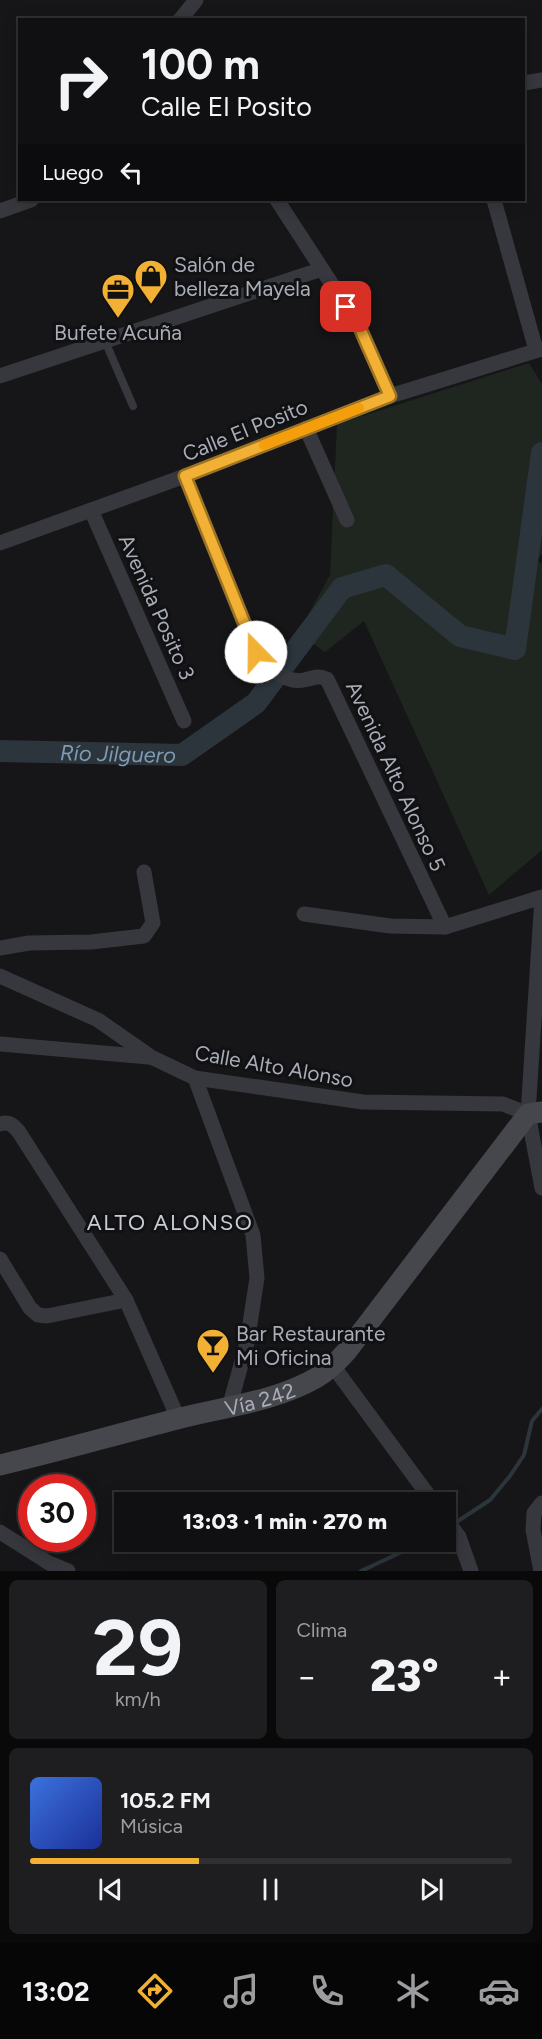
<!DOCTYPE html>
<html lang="es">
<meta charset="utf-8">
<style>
body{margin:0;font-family:Figtree,sans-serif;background:#1e1e20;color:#f1f3f6;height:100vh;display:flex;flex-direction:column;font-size:22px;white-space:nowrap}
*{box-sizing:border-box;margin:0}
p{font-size:20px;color:#9c9d9f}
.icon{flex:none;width:33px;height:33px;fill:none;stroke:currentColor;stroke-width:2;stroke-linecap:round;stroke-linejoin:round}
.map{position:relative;height:1571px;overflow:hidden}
.sheet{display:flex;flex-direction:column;gap:9px;padding:9px;background:#09090a;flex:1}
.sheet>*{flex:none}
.top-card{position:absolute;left:18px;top:18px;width:507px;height:183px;border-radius:0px;box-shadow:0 3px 15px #0003,0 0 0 2px #303032;background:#101012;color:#f1f3f6;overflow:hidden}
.speed{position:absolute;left:18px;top:1474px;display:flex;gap:12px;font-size:30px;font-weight:700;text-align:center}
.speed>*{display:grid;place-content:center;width:78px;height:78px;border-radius:50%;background:#101012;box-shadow:0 3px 15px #0003,0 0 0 2px #303032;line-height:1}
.speed .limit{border:9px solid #d22;background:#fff;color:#111}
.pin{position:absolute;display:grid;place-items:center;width:51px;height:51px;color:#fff;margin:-26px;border-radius:12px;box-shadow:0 3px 9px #0006}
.me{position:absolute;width:66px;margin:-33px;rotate:338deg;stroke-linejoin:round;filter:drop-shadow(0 0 4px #0008)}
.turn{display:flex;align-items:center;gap:21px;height:126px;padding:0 24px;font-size:27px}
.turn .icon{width:78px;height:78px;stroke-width:2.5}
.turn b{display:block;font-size:42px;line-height:51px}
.then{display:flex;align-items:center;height:57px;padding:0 24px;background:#0003;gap:12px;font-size:22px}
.big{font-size:45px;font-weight:800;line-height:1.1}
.sheet .card{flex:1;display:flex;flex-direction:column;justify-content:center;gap:9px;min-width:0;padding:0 21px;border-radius:9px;background:#1e1e20}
.sheet .dial{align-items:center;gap:0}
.dial b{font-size:78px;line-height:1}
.song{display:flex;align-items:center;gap:18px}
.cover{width:72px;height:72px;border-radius:9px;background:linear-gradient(135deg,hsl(220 70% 55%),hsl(230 70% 35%))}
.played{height:6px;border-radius:3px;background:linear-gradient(90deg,#f2b134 35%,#303032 35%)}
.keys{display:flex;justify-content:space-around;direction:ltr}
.heat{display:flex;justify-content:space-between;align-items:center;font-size:33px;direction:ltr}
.sheet .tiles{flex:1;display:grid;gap:9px;grid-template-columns:1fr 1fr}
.card:last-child{grid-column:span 2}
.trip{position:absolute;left:114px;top:1492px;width:342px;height:60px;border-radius:0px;background:#101012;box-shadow:0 3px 15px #0003,0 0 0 2px #303032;font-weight:800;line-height:60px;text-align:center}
.tab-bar{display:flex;height:96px;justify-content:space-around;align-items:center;background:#060607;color:#9c9d9f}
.tab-bar .icon{width:42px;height:42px}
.tab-bar .current{color:#f2b134}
.tab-bar b{font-size:27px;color:#f1f3f6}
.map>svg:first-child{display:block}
</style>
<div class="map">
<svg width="542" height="1571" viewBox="0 0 542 1571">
<rect width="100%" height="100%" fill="#161618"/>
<!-- green -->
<path fill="#1e261f" d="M529 363 542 384V554L535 560 542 564V850L489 895 364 621 325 652 298 633 330 575 337 424Z"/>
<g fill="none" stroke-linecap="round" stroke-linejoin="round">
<!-- stream -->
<g stroke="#2c353c" stroke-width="4">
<path d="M455 1523 490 1500 510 1476 524 1455 532 1421 542 1409"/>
<path d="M361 1571 423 1542"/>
</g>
<!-- river -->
<path stroke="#2c353c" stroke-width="22" id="s1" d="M0 751 182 755 256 703 342 588 386 575 460 636 515 649 542 453"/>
<!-- lane -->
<path stroke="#37383d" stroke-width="8" d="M105 341 133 406"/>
<!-- street -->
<g stroke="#37383d" stroke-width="15">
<path d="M180 20 196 0"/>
<path d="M524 83 542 80"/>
<path d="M277 200 359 326 390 396"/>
<path d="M494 200 536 350"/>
<path d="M0 211 31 200"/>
<path d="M0 376 322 269"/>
<path d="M306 428 347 520"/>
<path d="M185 476 256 653C268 665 284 684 304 680 313 678 318 675 327 679L445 927"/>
<path d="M91 510 184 721"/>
<path d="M0 543 185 476 390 396 542 349"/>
<path d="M304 914 390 926 445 927 542 897 528 1114 542 1188"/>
<path d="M0 948 29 943 91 942 144 936 153 923 144 872"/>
<path d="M0 976 98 1020 151 1057 195 1078 363 1102 503 1104 528 1114"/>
<path d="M0 1044 149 1057"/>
<path d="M195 1078 253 1235 257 1278 247 1343 229 1408"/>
<path d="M0 1124C9 1121 13 1125 19 1132L126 1300 178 1418"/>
<path d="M0 1259 30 1308 38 1315 47 1316 126 1300"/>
<path d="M333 1366 434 1503"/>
<path d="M446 1519 459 1537 471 1571"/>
<path d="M0 1532 49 1563 68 1571"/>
<path d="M541 1571 533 1530 534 1513 542 1503"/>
</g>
<!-- secondary -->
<path stroke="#45474d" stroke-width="21" id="s2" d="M0 1465C59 1451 118 1434 177 1419 223 1407 274 1402 316 1378 328 1371 338 1361 347 1351L528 1114 542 1112"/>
</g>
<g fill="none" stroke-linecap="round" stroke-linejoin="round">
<!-- route casing -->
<g stroke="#9d7322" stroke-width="15">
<path id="route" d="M256 652 185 476 390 396 359 326 346 307"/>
</g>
<!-- route -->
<use href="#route" stroke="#f2b134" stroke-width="10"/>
<!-- slow -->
<path stroke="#f59e0b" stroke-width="10" d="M264 445 359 408"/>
</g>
<!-- icons -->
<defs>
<g id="shop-pin" transform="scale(1.725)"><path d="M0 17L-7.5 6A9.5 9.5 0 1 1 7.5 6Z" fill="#f2b134" stroke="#111113"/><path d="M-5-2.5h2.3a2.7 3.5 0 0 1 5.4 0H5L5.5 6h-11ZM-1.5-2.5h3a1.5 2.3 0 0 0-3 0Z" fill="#111"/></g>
<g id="office-pin" transform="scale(1.725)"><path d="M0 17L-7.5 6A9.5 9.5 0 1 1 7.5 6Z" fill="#f2b134" stroke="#111113"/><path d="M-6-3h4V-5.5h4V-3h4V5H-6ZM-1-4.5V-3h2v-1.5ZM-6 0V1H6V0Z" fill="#111"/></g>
<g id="bar-pin" transform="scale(1.725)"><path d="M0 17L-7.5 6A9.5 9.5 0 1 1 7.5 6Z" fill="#f2b134" stroke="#111113"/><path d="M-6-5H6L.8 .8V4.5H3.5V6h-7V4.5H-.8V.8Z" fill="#111"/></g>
</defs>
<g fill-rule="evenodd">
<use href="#shop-pin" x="151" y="276"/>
<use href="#office-pin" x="118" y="290"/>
<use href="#bar-pin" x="213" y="1345"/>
</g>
<g text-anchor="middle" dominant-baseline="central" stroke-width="6" stroke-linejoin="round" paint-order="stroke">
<!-- poi labels -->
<g font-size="21" fill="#a8adb8" stroke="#111113" text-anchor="start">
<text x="174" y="264">Salón de<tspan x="174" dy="24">belleza Mayela</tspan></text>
<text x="118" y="332" text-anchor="middle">Bufete Acuña</text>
<text x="236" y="1333">Bar Restaurante<tspan x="236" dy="24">Mi Oficina</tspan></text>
</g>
<!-- street labels -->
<g font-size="21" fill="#a8adb8" stroke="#111113">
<text transform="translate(245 430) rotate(-22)">Calle El Posito</text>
<text transform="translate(157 607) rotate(66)">Avenida Posito 3</text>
<text transform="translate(396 776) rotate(65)">Avenida Alto Alonso 5</text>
<text transform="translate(274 1066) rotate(10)">Calle Alto Alonso</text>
<text stroke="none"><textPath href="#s2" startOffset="268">Vía 242</textPath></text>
</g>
<!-- water labels -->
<g font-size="22" font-style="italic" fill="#7f9bb3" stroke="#111113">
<text stroke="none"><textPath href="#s1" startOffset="118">Río Jilguero</textPath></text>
</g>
<!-- neighbourhood labels -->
<g font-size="22" letter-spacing="1.5" fill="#c9ccd4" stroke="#111113">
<text x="170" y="1222">ALTO ALONSO</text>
</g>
</g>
</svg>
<div class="speed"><div class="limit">30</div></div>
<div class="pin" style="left:346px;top:307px;background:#d93025"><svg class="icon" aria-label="arrive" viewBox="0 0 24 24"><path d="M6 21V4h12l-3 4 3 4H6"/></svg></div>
<svg class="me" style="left:256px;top:652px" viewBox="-20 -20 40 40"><circle r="19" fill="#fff"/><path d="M0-13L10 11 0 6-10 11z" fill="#f2b134"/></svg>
<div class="trip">13:03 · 1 min · 270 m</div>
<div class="top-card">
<div class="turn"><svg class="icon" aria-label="right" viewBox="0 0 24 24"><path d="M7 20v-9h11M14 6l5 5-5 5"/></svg><div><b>100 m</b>Calle El Posito</div></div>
<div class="then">Luego<svg class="icon" aria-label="left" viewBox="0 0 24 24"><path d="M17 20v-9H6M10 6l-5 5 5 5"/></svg></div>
</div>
</div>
<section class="sheet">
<div class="tiles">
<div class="card dial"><b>29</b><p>km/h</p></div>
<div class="card"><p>Clima</p>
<div class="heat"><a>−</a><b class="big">23°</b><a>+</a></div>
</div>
<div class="card">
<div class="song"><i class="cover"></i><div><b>105.2 FM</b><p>Música</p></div></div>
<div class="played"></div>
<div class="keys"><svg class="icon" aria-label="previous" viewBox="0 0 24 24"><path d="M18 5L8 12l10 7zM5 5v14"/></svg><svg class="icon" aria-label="pause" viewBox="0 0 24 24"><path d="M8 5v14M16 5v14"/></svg><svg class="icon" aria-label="next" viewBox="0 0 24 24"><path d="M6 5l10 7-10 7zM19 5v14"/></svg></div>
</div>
</div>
</section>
<nav class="tab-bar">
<b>13:02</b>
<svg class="icon current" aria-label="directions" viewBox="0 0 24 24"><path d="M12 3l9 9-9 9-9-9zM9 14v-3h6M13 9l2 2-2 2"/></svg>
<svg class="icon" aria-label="music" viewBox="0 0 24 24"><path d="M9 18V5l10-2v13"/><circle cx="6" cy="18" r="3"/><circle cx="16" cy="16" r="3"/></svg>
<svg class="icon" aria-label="phone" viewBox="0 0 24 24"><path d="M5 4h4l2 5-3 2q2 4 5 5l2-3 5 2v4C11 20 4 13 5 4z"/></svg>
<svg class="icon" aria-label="climate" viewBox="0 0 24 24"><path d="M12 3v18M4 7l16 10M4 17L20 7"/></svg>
<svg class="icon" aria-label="car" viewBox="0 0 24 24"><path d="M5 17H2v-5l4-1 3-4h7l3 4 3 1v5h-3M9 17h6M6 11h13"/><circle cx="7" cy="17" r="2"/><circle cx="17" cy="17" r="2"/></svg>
</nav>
